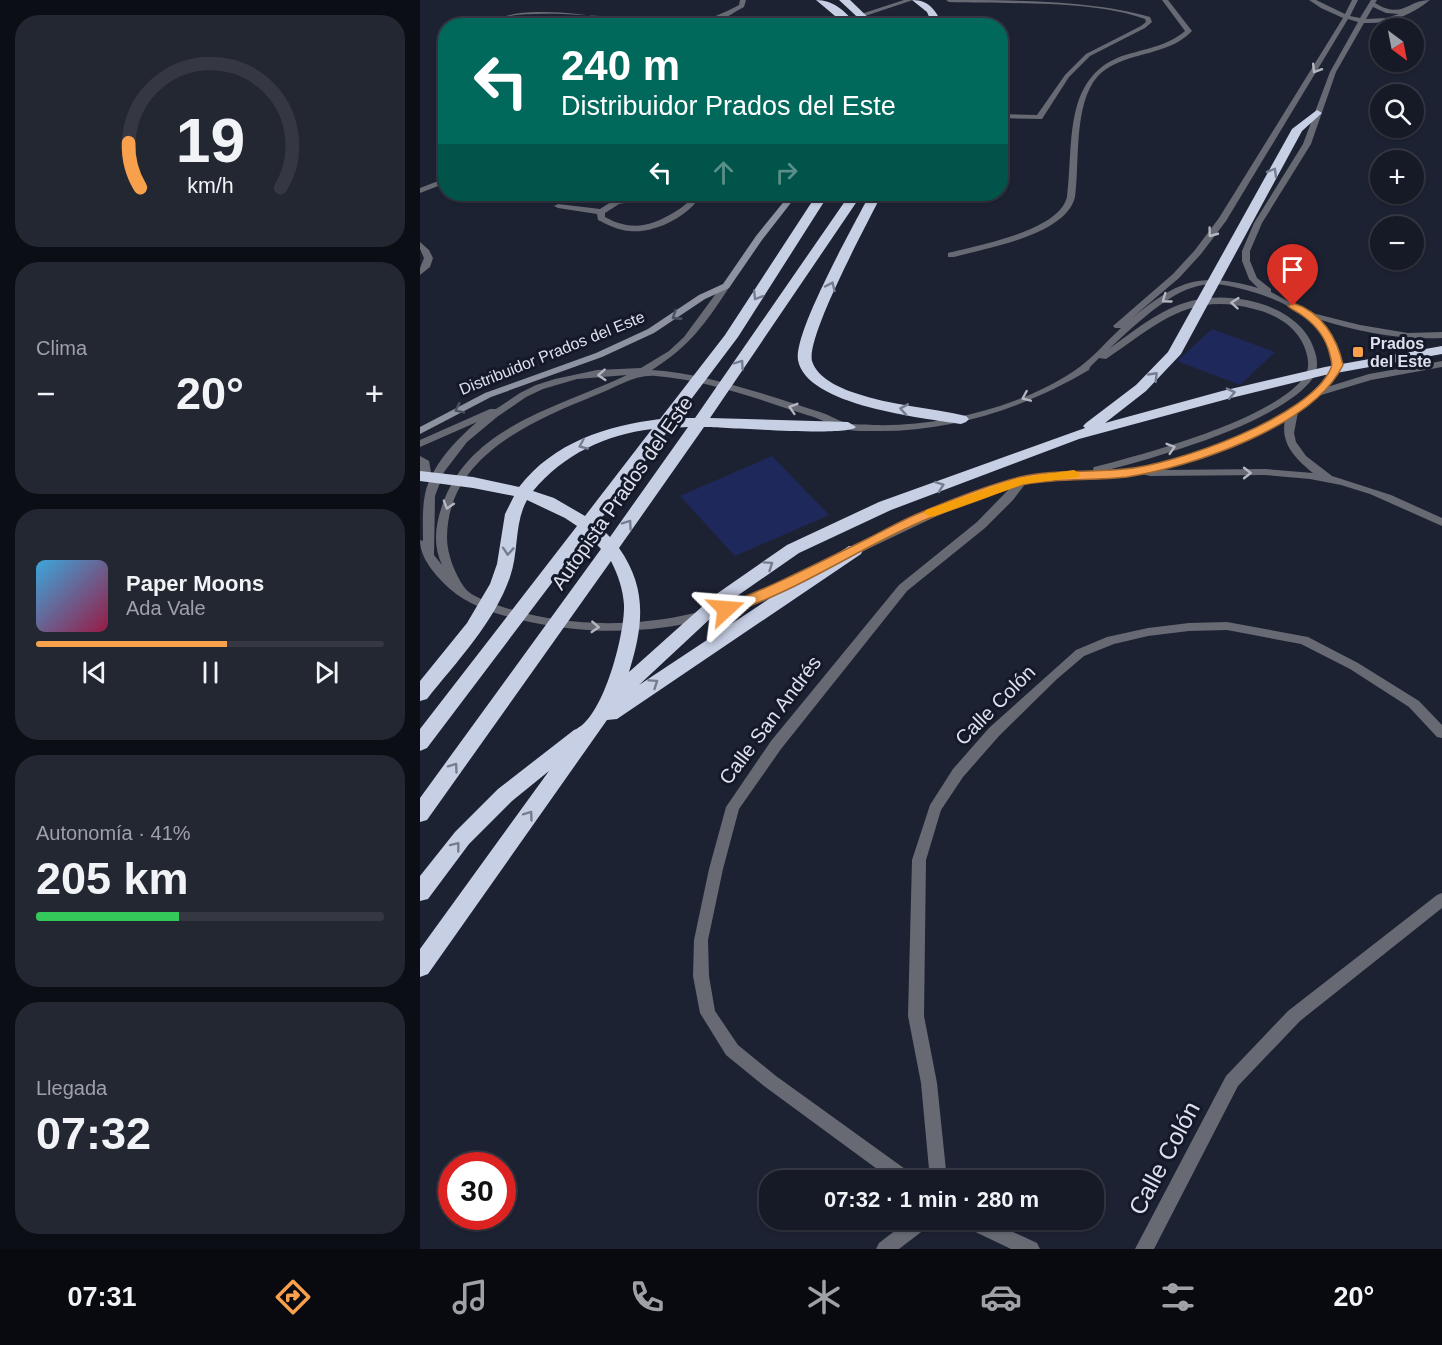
<!DOCTYPE html>
<html lang="es">
<meta charset="utf-8">
<style>
body{margin:0;font-family:Arial,sans-serif;background:#232732;color:#f1f3f6;height:100vh;display:flex;flex-direction:column;font-size:22px;white-space:nowrap}
*{box-sizing:border-box;margin:0}
p{font-size:20px;color:#9ea1a7}
.icon{flex:none;width:33px;height:33px;fill:none;stroke:currentColor;stroke-width:2;stroke-linecap:round;stroke-linejoin:round}
.map{position:relative;flex:1;overflow:hidden}
.drawer{display:flex;flex-direction:column;gap:15px;padding:15px;background:#0c0e15;width:420px}
.drawer>*{flex:none}
.top-card{position:absolute;left:18px;top:18px;width:570px;height:183px;border-radius:24px;box-shadow:0 2px 4px #0004,0 0 0 2px #353843;background:#00695c;color:#fff;overflow:hidden}
.needle{width:39px;rotate:148deg}
.buttons{position:absolute;left:950px;top:18px;display:grid;gap:12px}
.buttons a{display:grid;place-items:center;width:54px;height:54px;border-radius:50%;background:#161a26;box-shadow:0 2px 4px #0004,0 0 0 2px #353843;font-size:30px}
.speed{position:absolute;left:18px;top:1152px;display:flex;gap:12px;font-size:30px;font-weight:700;text-align:center}
.speed>*{display:grid;place-content:center;width:78px;height:78px;border-radius:50%;background:#161a26;box-shadow:0 2px 4px #0004,0 0 0 2px #353843;line-height:1}
.speed .limit{border:9px solid #d22;background:#fff;color:#111}
.pin{position:absolute;display:grid;place-items:center;width:51px;height:51px;color:#fff;margin:-62px -26px;border-radius:50% 50% 50% 0;rotate:-45deg;box-shadow:0 0 6px #0007}
.pin .icon{rotate:45deg}
.me{position:absolute;width:66px;margin:-33px;rotate:71deg;stroke-linejoin:round;filter:drop-shadow(0 0 4px #0008)}
.turn{display:flex;align-items:center;gap:21px;height:126px;padding:0 24px;font-size:27px}
.turn .icon{width:78px;height:78px;stroke-width:2.5}
.turn b{display:block;font-size:42px;line-height:51px}
.lanes{display:flex;align-items:center;height:57px;padding:0 24px;background:#0003;justify-content:center;gap:30px;direction:ltr}
.lanes .off{opacity:.35}
.big{font-size:45px;font-weight:700;line-height:1.1}
.drawer .card{flex:1;display:flex;flex-direction:column;justify-content:center;gap:9px;min-width:0;padding:0 21px;border-radius:24px;background:#232732}
.drawer .dial{align-items:center;gap:0}
.dial svg{height:156px;overflow:visible;fill:none;stroke:#353843;stroke-width:7;stroke-linecap:round;text-anchor:middle}
.dial text{fill:#f1f3f6;stroke:none}
.song{display:flex;align-items:center;gap:18px}
.cover{width:72px;height:72px;border-radius:9px;background:linear-gradient(135deg,hsl(200 70% 55%),hsl(340 70% 35%))}
.played{height:6px;border-radius:3px;background:linear-gradient(90deg,#f8a04b 55%,#353843 55%)}
.keys{display:flex;justify-content:space-around;direction:ltr}
.heat{display:flex;justify-content:space-between;align-items:center;font-size:33px;direction:ltr}
.charge{height:9px;border-radius:4px;background:linear-gradient(90deg,#34c759 41%,#353843 0)}
.trip{position:absolute;left:339px;top:1170px;width:345px;height:60px;border-radius:24px;background:#161a26;box-shadow:0 2px 4px #0004,0 0 0 2px #353843;font-weight:700;line-height:60px;text-align:center}
.tab-bar{display:flex;height:96px;justify-content:space-around;align-items:center;background:#090a0f;color:#9ea1a7}
.tab-bar .icon{width:42px;height:42px}
.tab-bar .current{color:#f8a04b}
.tab-bar b{font-size:27px;color:#f1f3f6}
main{display:flex;flex:1;min-height:0}
.map>svg:first-child{display:block}
</style>
<main>
<section class="drawer">
<div class="card dial"><svg viewBox="0 0 100 80">
<path d="M14 69A42 42 0 1 1 86 69"/>
<path d="M14 69A42 42 0 0 1 8 46" stroke="#f8a04b"/>
<text x="50" y="56" font-size="32" font-weight="700">19</text>
<text x="50" y="72" font-size="11">km/h</text>
</svg></div>
<div class="card"><p>Clima</p>
<div class="heat"><a>−</a><b class="big">20°</b><a>+</a></div>
</div>
<div class="card">
<div class="song"><i class="cover"></i><div><b>Paper Moons</b><p>Ada Vale</p></div></div>
<div class="played"></div>
<div class="keys"><svg class="icon" aria-label="previous" viewBox="0 0 24 24"><path d="M18 5L8 12l10 7zM5 5v14"/></svg><svg class="icon" aria-label="pause" viewBox="0 0 24 24"><path d="M8 5v14M16 5v14"/></svg><svg class="icon" aria-label="next" viewBox="0 0 24 24"><path d="M6 5l10 7-10 7zM19 5v14"/></svg></div>
</div>
<div class="card"><p>Autonomía · 41%</p><b class="big">205 km</b><div class="charge"></div></div>
<div class="card"><p>Llegada</p><b class="big">07:32</b></div>
</section>
<div class="map">
<svg width="1022" height="1249" viewBox="0 0 1022 1249">
<rect width="100%" height="100%" fill="#1d2233"/>
<!-- green -->
<g fill="#1f285a">
<path d="M792 329 855 352 820 385 757 361Z"/>
<path d="M352 456 409 515 315 556 260 496Z"/>
</g>
<g fill="none" stroke-linecap="round" stroke-linejoin="round">
<!-- minor -->
<g fill="#676a73" fill-rule="evenodd">
<path d="M320 0H326L324 7C316 11 308 17 300 20 239 36 178 10 118 12 107 12 96 13 86 16 77 19 70 26 61 26 95 0 222 24 272 21 289 20 304 13 319 5Z"/>
<path d="M484 0H493L415 26H404Z"/>
<path d="M526 0C589 0 672 0 730 17L732 22 725 28 670 56 649 77 622 119 580 118V114L617 115 645 75 666 54 721 26 726 22 725 19C672 0 587 4 529 2Z"/>
<path d="M742 0H748L772 31C757 47 735 51 714 57 701 61 687 66 678 76 653 104 660 162 655 197 646 235 567 248 534 257H528V253C558 245 639 231 647 197 654 146 642 78 702 56 724 49 748 46 765 31Z"/>
<path d="M889 0H896L925 14 932 0H938L930 16 940 18 951 0H957L955 3C983 20 987 0 1010 0 992 15 969 24 944 23L916 72 891 144 842 223 830 251V261L837 278 851 289V292L888 312 940 325 988 333 1022 332V338C979 340 939 332 898 319 912 333 920 345 923 365L907 387 949 374 1022 361V367L951 380 898 396 878 412 874 433 876 442 886 456 912 476 971 495 1022 518V526L950 494 921 485 890 479 845 475 730 476C718 472 703 477 690 477 662 479 633 476 606 483L593 500 565 528 487 591 361 749 319 809 303 869 288 940 289 976 295 1011 318 1045 356 1076 492 1174 495 1180H472L344 1086 306 1055 280 1013 273 976 274 940 289 869 306 807 351 741 479 585 557 522 591 487 517 516 433 556 429 557 423 553 425 550C485 521 548 487 614 475 634 471 654 471 674 471L673 469 674 467C725 454 855 419 885 376 892 365 886 347 879 337 869 322 851 313 834 309 768 291 737 325 686 359L679 358 670 367 669 370C606 407 535 431 460 431 447 431 432 432 420 428 409 424 399 418 387 415 338 399 287 380 236 376 215 374 195 388 176 395 112 421 27 456 27 538 27 554 35 574 44 587 51 597 69 602 80 606 142 627 211 628 275 613 317 604 354 586 393 566L397 565 403 569 401 572C382 582 363 592 344 601 270 631 188 639 110 622 82 616 52 608 30 589 16 576 0 559 0 540L3 541C3 526 2 509 5 494 12 465 35 441 57 422L0 447V440L70 409H76L100 393 116 385 135 379 177 370 221 368 249 351 264 337 303 284 306 283 310 286C285 324 271 345 232 370 289 374 346 395 400 412 409 415 417 420 426 423 434 425 444 424 453 425 518 427 599 408 654 371 671 360 686 342 701 328H695L693 326 753 274 775 250 799 218 923 18 901 8ZM953 7 966 13 979 14 966 18 946 19ZM928 19 938 22 910 72 883 144 834 223 822 251V261L829 279 838 288C775 270 755 283 706 323L759 278 781 254 806 221ZM797 284C843 291 907 312 913 365 909 371 905 378 900 384 856 433 748 469 683 471 735 458 862 422 893 378 898 371 898 361 895 352 882 305 813 290 771 301 740 309 714 331 689 349 712 328 747 293 778 286 784 284 791 285 797 284ZM207 375C140 407 48 426 22 506 15 526 13 546 22 565L14 555 15 496 24 472 47 442 77 417 106 397 123 389 157 379ZM865 420C860 444 876 459 893 473L845 469 740 470C783 459 828 444 865 420Z"/>
<path d="M26 178V183L0 193V188Z"/>
<path d="M233 194H248L244 196 199 204 185 213V217C210 231 230 227 253 213 262 208 269 202 274 194H282C269 216 235 234 209 231 198 230 188 225 178 220L177 214 138 208 134 206 138 204 180 209 194 200Z"/>
<path d="M0 242 9 250 13 258 10 267 0 275V268L4 258 0 249Z"/>
<path d="M0 456 9 461 11 472 4 480 0 481Z"/>
<path d="M807 622 888 637 938 663 999 701 1022 725V738L1017 737 989 707 930 669 881 644 807 630 769 631 728 636 694 644 664 656 637 679 579 736 543 777 521 810 506 860 504 1016 517 1083 527 1180H510L501 1083 488 1016 492 860 510 805 533 769 569 728 656 650 687 637 728 628 769 623Z"/>
<path d="M1022 893V908L880 1021 818 1086 734 1249H715L806 1076 868 1011 1017 895Z"/>
<path d="M489 1220H512L509 1226 479 1249H456L459 1243Z"/>
<path d="M540 1220H567L617 1243 620 1249H591L543 1226Z"/>
</g>
<!-- secondary -->
<path fill="#8e93a1" fill-rule="evenodd" d="M370 194 377 195 342 240 309 288 285 299 234 333 182 357 71 397 0 434V427L65 393 176 353 228 329 279 295 303 284 336 236Z"/>
<!-- motorway -->
<g fill="#c7cfe5" fill-rule="evenodd">
<path d="M396 0C414 0 426 12 437 26H427Z"/>
<path d="M419 0H430L457 26H447Z"/>
<path d="M492 0C510 0 516 11 523 26H513L507 12Z"/>
<path d="M897 110 902 113 882 131 761 354 726 391 685 423 802 391 905 367 1022 346V354L905 375 811 398 659 439 471 510 379 553 307 603 219 685 429 546H441L443 550 441 554 197 719 187 720 8 974 0 977V949L129 771 92 801 49 844 8 899 0 901V876L35 832 78 789 154 730C183 720 205 634 204 605 203 589 198 575 191 561L7 820 0 822V798L181 549 168 535 7 748 0 751V729L157 526 145 518 107 500C94 523 99 552 90 577 74 623 37 661 7 699L0 701V681L47 623 70 584 77 564 85 514 94 496 53 488 0 481V471L53 477 99 487C134 442 186 426 240 419L305 335 397 194H409L318 337 257 418H275L430 194H442L290 418 428 422 436 427C427 437 306 427 284 427L199 548C228 589 223 627 209 672L295 595 367 545 459 502 665 428 663 426 666 423 716 385 748 352 872 129ZM268 427 190 537 177 524 250 428ZM232 429 165 516 134 498 113 491C144 454 185 435 232 429Z"/>
<path d="M368 194H380L373 199 369 198Z"/>
<path d="M450 194H462C448 222 386 336 392 361 397 378 420 388 435 393 471 406 509 407 546 416L549 419 546 422 541 424C504 418 386 406 378 360 373 333 435 223 450 194Z"/>
</g>
</g>
<!-- one-way arrows -->
<defs><path id="oneway-chevron" d="M-2-3.5L2.5 0L-2 3.5" fill="none" stroke-width="1.6" stroke-linecap="round" stroke-linejoin="round" transform="scale(1.5)"/></defs>
<g stroke="#b4b7c2">
<use href="#oneway-chevron" transform="translate(896 69) rotate(122)"/>
<use href="#oneway-chevron" transform="translate(792 233) rotate(127)"/>
<use href="#oneway-chevron" transform="translate(746 299) rotate(144)"/>
<use href="#oneway-chevron" transform="translate(815 303) rotate(-175)"/>
<use href="#oneway-chevron" transform="translate(182 375) rotate(176)"/>
<use href="#oneway-chevron" transform="translate(606 397) rotate(157)"/>
<use href="#oneway-chevron" transform="translate(373 408) rotate(-163)"/>
<use href="#oneway-chevron" transform="translate(751 448) rotate(-17)"/>
<use href="#oneway-chevron" transform="translate(827 473)"/>
<use href="#oneway-chevron" transform="translate(28 505) rotate(107)"/>
<use href="#oneway-chevron" transform="translate(175 627) rotate(3)"/>
</g>
<g stroke="#767d90">
<use href="#oneway-chevron" transform="translate(853 172) rotate(-60)"/>
<use href="#oneway-chevron" transform="translate(411 286) rotate(-65)"/>
<use href="#oneway-chevron" transform="translate(337 296) rotate(122)"/>
<use href="#oneway-chevron" transform="translate(320 364) rotate(-55)"/>
<use href="#oneway-chevron" transform="translate(734 376) rotate(-46)"/>
<use href="#oneway-chevron" transform="translate(811 393) rotate(-13)"/>
<use href="#oneway-chevron" transform="translate(484 409) rotate(-170)"/>
<use href="#oneway-chevron" transform="translate(163 445) rotate(156)"/>
<use href="#oneway-chevron" transform="translate(520 486) rotate(-20)"/>
<use href="#oneway-chevron" transform="translate(208 524) rotate(-55)"/>
<use href="#oneway-chevron" transform="translate(88 551) rotate(94)"/>
<use href="#oneway-chevron" transform="translate(349 565) rotate(-34)"/>
<use href="#oneway-chevron" transform="translate(234 683) rotate(-34)"/>
<use href="#oneway-chevron" transform="translate(34 767) rotate(-54)"/>
<use href="#oneway-chevron" transform="translate(109 815) rotate(-54)"/>
<use href="#oneway-chevron" transform="translate(36 846) rotate(-52)"/>
</g>
<g stroke="#4b505f">
<use href="#oneway-chevron" transform="translate(256 316) rotate(147)"/>
<use href="#oneway-chevron" transform="translate(39 409) rotate(154)"/>
</g>
<!-- route -->
<path fill="#f8a04b" stroke="#a16831" stroke-width="1.5" d="M873 303C902 312 917 338 923 365 893 427 771 467 707 477 674 481 640 478 607 484 595 486 583 491 572 495 552 503 532 509 512 517 442 545 379 592 306 614L299 609 301 606C352 587 400 562 449 538 467 529 484 519 502 512 533 499 568 485 600 477 634 469 670 473 704 469 754 465 891 417 911 368 913 364 911 360 910 355 906 338 897 326 883 316 878 312 872 310 868 306Z"/>
<!-- slow -->
<path fill="#f59e0b" d="M654 470 660 474 659 477 604 484 515 516 510 517 504 513 506 510 598 478Z"/>
<!-- markers -->
<rect fill="#f8a04b" stroke="#141929" stroke-width="2" x="932" y="346" width="12" height="12" rx="3"/>
<g text-anchor="middle" dominant-baseline="central" stroke-width="6" stroke-linejoin="round" paint-order="stroke">
<!-- far-poi labels -->
<g font-size="16" font-weight="bold" fill="#dee1ed" stroke="#141929" text-anchor="start">
<text x="950" y="343">Prados<tspan x="950" dy="18">del Este</tspan></text>
</g>
<!-- far-street labels -->
<g font-size="16" fill="#dee1ed" stroke="#141929">
<text transform="translate(132 353) rotate(-22)">Distribuidor Prados del Este</text>
</g>
<!-- street labels -->
<g font-size="20" fill="#dee1ed" stroke="#141929">
<text transform="translate(202 493) rotate(-55)">Autopista Prados del Este</text>
<text transform="translate(575 705) rotate(-45)">Calle Colón</text>
<text transform="translate(350 720) rotate(-53)">Calle San Andrés</text>
</g>
<!-- near-street labels -->
<g font-size="24" fill="#dee1ed" stroke="#141929">
<text transform="translate(744 1158) rotate(-62)">Calle Colón</text>
</g>
</g>
</svg>
<div class="buttons">
<a><svg class="needle" viewBox="-14 -14 28 28"><path d="M0-13l5 13h-10z" fill="#e53935"/><path d="M0 13l5-13h-10z" fill="#9ea1a7"/></svg></a>
<a><svg class="icon" aria-label="search" viewBox="0 0 24 24"><circle cx="10" cy="10" r="6"/><path d="M15 15l6 6"/></svg></a>
<a>+</a>
<a>−</a>
</div>
<div class="speed"><div class="limit">30</div></div>
<div class="pin" style="left:873px;top:306px;background:#d93025"><svg class="icon" aria-label="arrive" viewBox="0 0 24 24"><path d="M6 21V4h12l-3 4 3 4H6"/></svg></div>
<svg class="me" style="left:306px;top:609px" viewBox="-20 -20 40 40"><path d="M0-17L14 15 0 8-14 15z" fill="#f8a04b" stroke="#fff" stroke-width="4"/></svg>
<div class="trip">07:32 · 1 min · 280 m</div>
<div class="top-card">
<div class="turn"><svg class="icon" aria-label="left" viewBox="0 0 24 24"><path d="M17 20v-9H6M10 6l-5 5 5 5"/></svg><div><b>240 m</b>Distribuidor Prados del Este</div></div>
<div class="lanes"><svg class="icon" aria-label="left" viewBox="0 0 24 24"><path d="M17 20v-9H6M10 6l-5 5 5 5"/></svg><svg class="icon off" aria-label="ahead" viewBox="0 0 24 24"><path d="M12 20V5M6 11l6-6 6 6"/></svg><svg class="icon off" aria-label="right" viewBox="0 0 24 24"><path d="M7 20v-9h11M14 6l5 5-5 5"/></svg></div>
</div>
</div>
</main>
<nav class="tab-bar">
<b>07:31</b>
<svg class="icon current" aria-label="directions" viewBox="0 0 24 24"><path d="M12 3l9 9-9 9-9-9zM9 14v-3h6M13 9l2 2-2 2"/></svg>
<svg class="icon" aria-label="music" viewBox="0 0 24 24"><path d="M9 18V5l10-2v13"/><circle cx="6" cy="18" r="3"/><circle cx="16" cy="16" r="3"/></svg>
<svg class="icon" aria-label="phone" viewBox="0 0 24 24"><path d="M5 4h4l2 5-3 2q2 4 5 5l2-3 5 2v4C11 20 4 13 5 4z"/></svg>
<svg class="icon" aria-label="climate" viewBox="0 0 24 24"><path d="M12 3v18M4 7l16 10M4 17L20 7"/></svg>
<svg class="icon" aria-label="car" viewBox="0 0 24 24"><path d="M5 17H2v-5l4-1 3-4h7l3 4 3 1v5h-3M9 17h6M6 11h13"/><circle cx="7" cy="17" r="2"/><circle cx="17" cy="17" r="2"/></svg>
<svg class="icon" aria-label="filters" viewBox="0 0 24 24"><path d="M4 7h16M4 17h16"/><circle cx="9" cy="7" r="2"/><circle cx="15" cy="17" r="2"/></svg>
<b>20°</b>
</nav>
